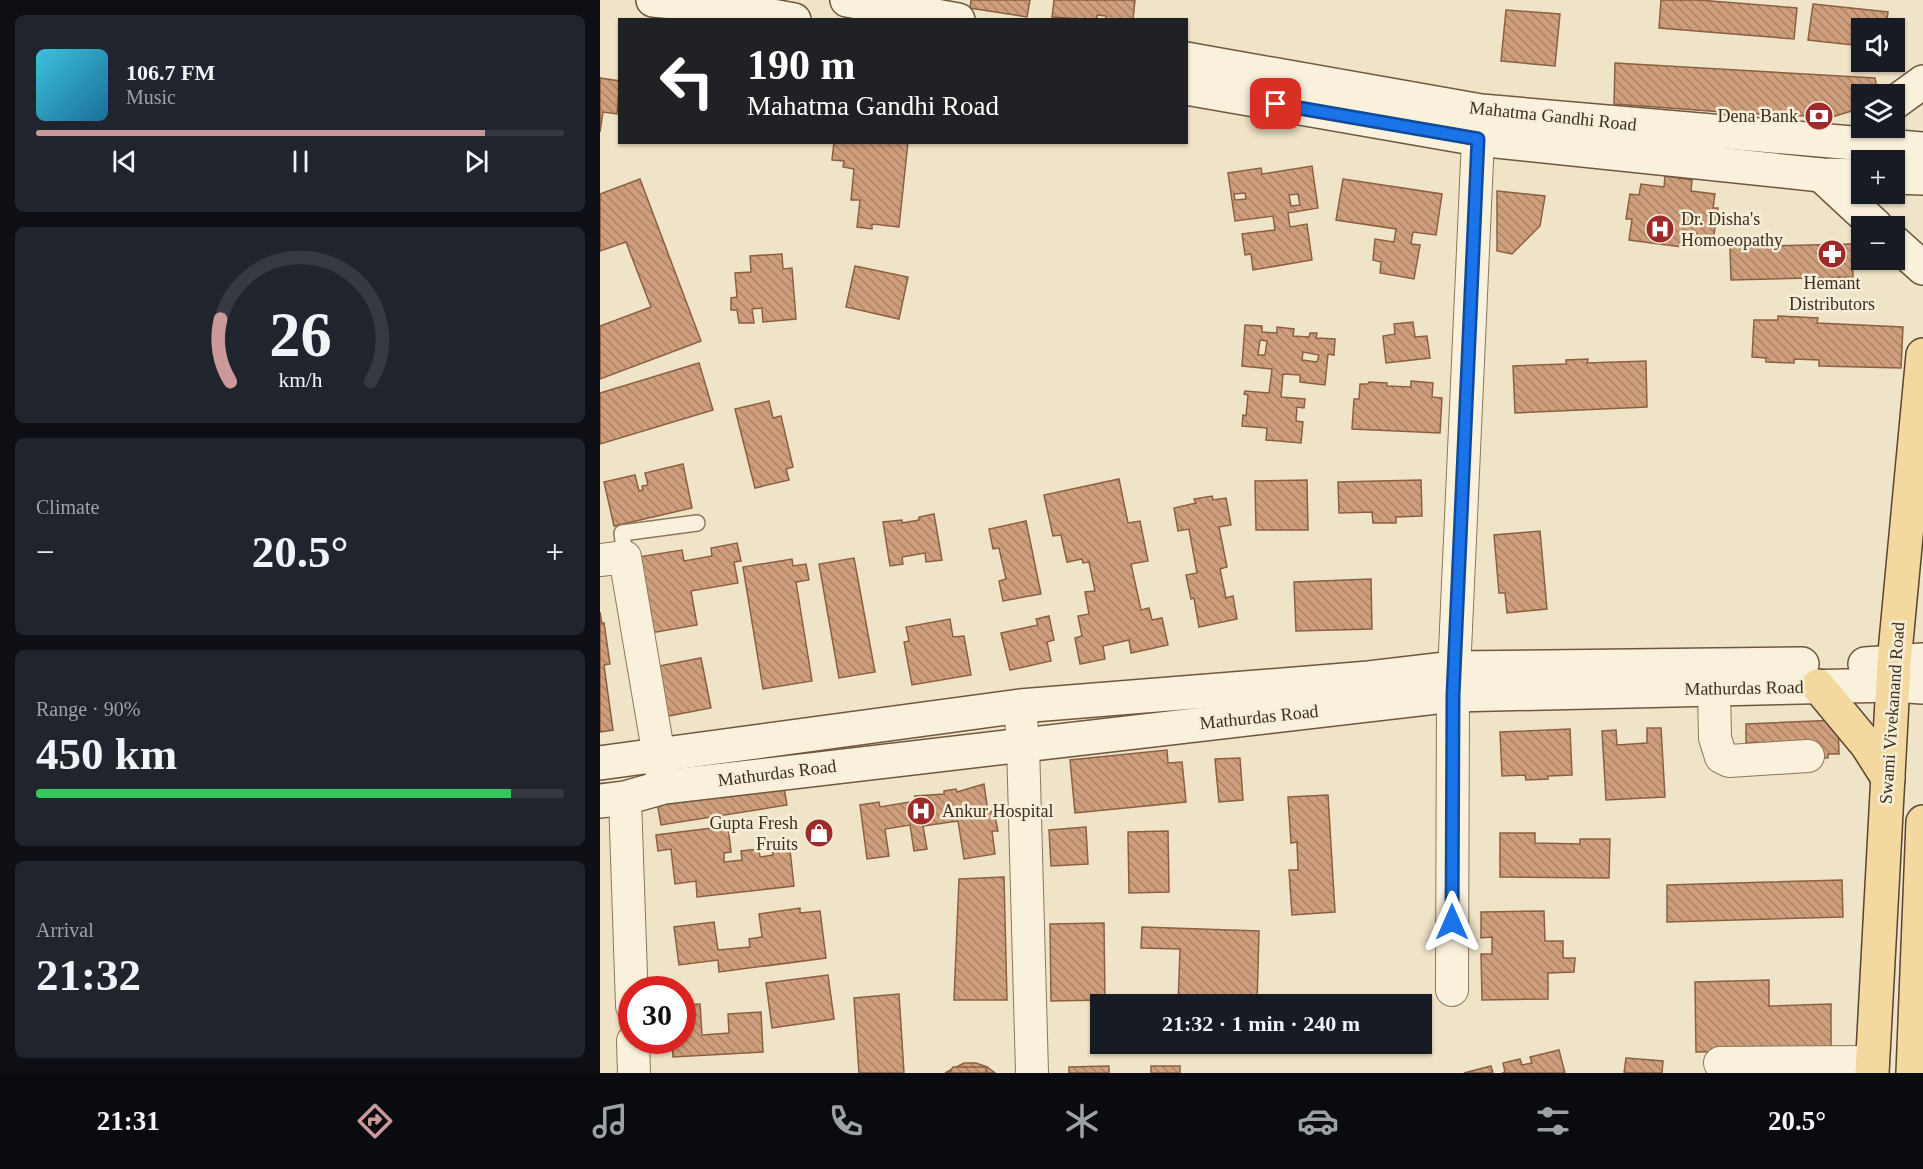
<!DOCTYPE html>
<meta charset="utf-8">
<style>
body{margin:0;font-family:Georgia,serif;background:#20242c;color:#f1f3f6;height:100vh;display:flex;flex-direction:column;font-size:22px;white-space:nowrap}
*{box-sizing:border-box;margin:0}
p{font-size:20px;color:#9ea1a6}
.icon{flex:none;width:33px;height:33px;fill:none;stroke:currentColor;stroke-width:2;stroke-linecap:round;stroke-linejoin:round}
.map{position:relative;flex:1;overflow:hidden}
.panel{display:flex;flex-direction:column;gap:15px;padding:15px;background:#0d0f14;width:600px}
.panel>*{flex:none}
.banner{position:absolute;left:18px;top:18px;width:570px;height:126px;border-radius:0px;box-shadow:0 2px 4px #0004;background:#202124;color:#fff;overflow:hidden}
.fabs{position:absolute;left:1251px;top:18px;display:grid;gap:12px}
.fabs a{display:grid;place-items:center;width:54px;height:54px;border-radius:0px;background:#171b24;box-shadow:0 2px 4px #0004;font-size:30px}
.speed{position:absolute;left:18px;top:976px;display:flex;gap:12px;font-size:30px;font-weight:700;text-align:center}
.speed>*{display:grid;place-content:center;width:78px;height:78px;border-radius:50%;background:#171b24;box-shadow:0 2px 4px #0004;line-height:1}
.speed .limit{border:9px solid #d22;background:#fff;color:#111}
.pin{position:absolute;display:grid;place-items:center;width:51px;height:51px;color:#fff;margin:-26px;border-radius:12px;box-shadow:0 3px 9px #0006}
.me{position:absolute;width:66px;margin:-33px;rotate:0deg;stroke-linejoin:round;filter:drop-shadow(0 0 4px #0008)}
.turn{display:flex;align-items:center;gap:21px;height:126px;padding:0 30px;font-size:27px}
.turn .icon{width:78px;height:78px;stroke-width:2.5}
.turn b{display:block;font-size:42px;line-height:51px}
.big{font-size:45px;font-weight:700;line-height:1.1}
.panel .card{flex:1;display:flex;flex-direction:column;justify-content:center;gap:9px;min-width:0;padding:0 21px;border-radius:9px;background:#20242c}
.panel .dial{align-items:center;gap:0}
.dial svg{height:156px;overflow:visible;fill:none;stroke:#363941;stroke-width:7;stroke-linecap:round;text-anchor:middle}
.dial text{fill:#f1f3f6;stroke:none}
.song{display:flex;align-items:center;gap:18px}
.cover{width:72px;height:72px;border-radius:9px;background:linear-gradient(135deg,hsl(190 70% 55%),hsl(200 70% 35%))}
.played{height:6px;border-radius:3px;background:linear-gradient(90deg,#cc999b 85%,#363941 85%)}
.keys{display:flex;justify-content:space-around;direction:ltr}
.heat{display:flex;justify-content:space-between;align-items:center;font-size:33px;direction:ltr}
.charge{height:9px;border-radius:4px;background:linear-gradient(90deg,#34c759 90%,#363941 0)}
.trip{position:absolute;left:490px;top:994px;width:342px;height:60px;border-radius:0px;background:#171b24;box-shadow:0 2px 4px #0004;font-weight:700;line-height:60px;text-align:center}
.menu{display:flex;height:96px;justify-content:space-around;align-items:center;background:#090b0e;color:#9ea1a6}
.menu .icon{width:42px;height:42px}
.menu .current{color:#cc999b}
.menu b{font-size:27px;color:#f1f3f6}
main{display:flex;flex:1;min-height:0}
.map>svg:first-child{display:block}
</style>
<main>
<section class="panel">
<div class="card">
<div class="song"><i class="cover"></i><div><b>106.7 FM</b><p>Music</p></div></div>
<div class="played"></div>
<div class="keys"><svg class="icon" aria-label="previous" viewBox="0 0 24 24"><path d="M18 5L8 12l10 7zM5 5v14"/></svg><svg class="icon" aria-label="pause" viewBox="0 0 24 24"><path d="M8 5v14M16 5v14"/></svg><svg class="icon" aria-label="next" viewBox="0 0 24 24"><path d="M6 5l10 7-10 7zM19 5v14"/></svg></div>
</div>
<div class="card dial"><svg viewBox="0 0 100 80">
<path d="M14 69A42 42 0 1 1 86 69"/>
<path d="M14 69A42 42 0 0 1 9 37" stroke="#cc999b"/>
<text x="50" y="56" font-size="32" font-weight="700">26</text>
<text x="50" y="72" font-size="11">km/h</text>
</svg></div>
<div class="card"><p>Climate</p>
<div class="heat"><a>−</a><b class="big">20.5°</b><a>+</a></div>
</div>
<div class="card"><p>Range · 90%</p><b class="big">450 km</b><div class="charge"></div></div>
<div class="card"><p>Arrival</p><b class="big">21:32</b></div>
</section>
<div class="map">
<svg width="1323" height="1073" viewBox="0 0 1323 1073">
<defs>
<pattern id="building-back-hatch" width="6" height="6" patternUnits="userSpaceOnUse" patternTransform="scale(1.5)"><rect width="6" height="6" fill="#cf9f7d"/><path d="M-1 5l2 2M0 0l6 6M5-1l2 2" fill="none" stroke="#a98266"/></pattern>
</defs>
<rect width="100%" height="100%" fill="#f0e4c8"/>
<!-- building -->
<g fill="url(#building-back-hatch)" stroke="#8d5f41" stroke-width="1.5" fill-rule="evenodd">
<path d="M371 0H430L427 17 370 8Z"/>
<path d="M454 0H535L533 20H506V16L497 15V20L452 17Z"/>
<path d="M1061 0H1099L1197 8 1194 39 1059 28Z"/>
<path d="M1213 4 1288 12 1286 28H1262V46L1208 40Z"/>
<path d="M906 10 960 14 955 66 901 61Z"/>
<path d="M1015 63 1275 78 1277 89 1271 94H1262V105L1258 109 1232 117 1137 113 1014 104Z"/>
<path d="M0 78 20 81 17 114 3 112 0 132Z"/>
<path d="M234 142H308L299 227 272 224V229L257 227 260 200H251L254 169 243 167 244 161 232 160Z"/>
<path d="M712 166 718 208 688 213 690 227 707 224 712 260 653 270 651 254 645 255 642 234 675 230 673 216 635 221 628 173 661 168 662 174ZM645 193 646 199 635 200 634 194ZM698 194 700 205 691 206 689 195Z"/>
<path d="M1065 176 1092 180 1091 191 1115 194 1113 208H1118L1113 241 1084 238 1082 247 1029 240 1032 219H1026L1030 194 1039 195 1041 184 1064 187Z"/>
<path d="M40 179 101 341 0 379V326L51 307 26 242 0 251V194Z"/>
<path d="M743 179 842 194 836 235 813 232 811 244 820 245 814 279 780 273 781 262 773 260 775 239 794 242 796 229 736 220Z"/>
<path d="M897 191 945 196 940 226 912 254 897 251Z"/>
<path d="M1252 244 1253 277 1131 280 1130 247Z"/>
<path d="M182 254 183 269 192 268 196 319 163 322 162 308 152 309 154 323H139L137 310H131V298L137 297 135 273 151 272 150 256Z"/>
<path d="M255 266 308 277 299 319 246 307Z"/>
<path d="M1178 316 1218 318 1217 323 1303 327 1301 368 1219 366V360L1194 359V363L1166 362V358L1152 357 1154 320H1178Z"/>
<path d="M813 322 815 337 827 336 830 358 786 363 783 336 795 334 794 324Z"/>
<path d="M645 325 662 326V332L677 333V327L694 329 693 336 709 337 710 333H717L716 338 735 339 734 355 728 354 725 385 700 382V375L683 374 681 397 705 399 704 408 697 407 696 421 703 422 701 443 666 440 667 428 642 426 643 415 646 416 648 395 644 394 645 391 669 393 672 369 642 366ZM660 340 667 341 665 355H658ZM703 352 719 355 717 362 702 360Z"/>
<path d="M988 359 987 363 1046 361 1047 407 915 413 913 366 966 364V360Z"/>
<path d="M99 363 113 410 0 444V393Z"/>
<path d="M811 381 833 383 832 397 842 398 840 433 752 429 754 399H759L760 384H768L769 382 787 383V386L811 387Z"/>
<path d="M169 401 173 418 181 416 193 467 186 469 189 480 155 488 135 409Z"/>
<path d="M83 464 92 508 14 526 4 482 35 475 39 491 43 490 42 486 48 485 45 473Z"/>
<path d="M519 479 528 523 540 521 548 561 531 564 541 610 549 608 552 620 562 618 568 645 531 653 529 640 503 646 505 659 480 664 475 638 482 636 478 616 489 614 485 592 495 591 489 562 483 563 482 559 467 562 461 535 453 536 444 495Z"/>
<path d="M707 480 708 530H656L655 481Z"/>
<path d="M821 480 822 516 796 517V523H773L772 512 739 513 738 482Z"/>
<path d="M612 496 613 500 626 498 631 525 619 527 627 567 620 569 626 598 633 596 637 619 599 627 594 598 591 599 586 575 597 573 589 529 578 531 574 508 596 503 594 499Z"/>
<path d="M334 514 342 560 326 562 325 553 302 557 303 564 290 566 283 522 302 520V523L319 520V517Z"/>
<path d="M426 521 441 594 403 601 399 581 406 579 399 548 393 549 389 529Z"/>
<path d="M940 531 947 609 907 613 905 593H899L894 535Z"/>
<path d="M137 543 141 561 134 562 138 583 91 591 97 625 51 633 38 557 82 550 84 561 112 556 111 548Z"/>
<path d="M254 558 275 672 239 678 219 564Z"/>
<path d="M192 559 193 566 206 564 209 580 196 582 212 681 163 689 143 567Z"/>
<path d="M771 579 772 629 696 631 694 582Z"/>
<path d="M0 612 2 624 4 623 10 664 4 665 13 730 0 732Z"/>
<path d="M449 616 454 640 447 642 451 661 410 670 401 633 438 625 436 619Z"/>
<path d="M350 619 353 637 364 636 371 675 312 685 304 642 309 641 306 627Z"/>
<path d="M101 658 111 708 68 716 59 666Z"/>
<path d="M1238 720 1239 754H1228V758L1159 753 1158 742 1146 743V724Z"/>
<path d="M1047 728H1061L1065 797 1006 800 1002 731 1016 730 1017 745 1047 743Z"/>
<path d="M970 729 972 775 948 776V779L926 780 925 775 902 776 900 732Z"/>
<path d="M567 750 568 763 582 762 586 802 475 813 470 760Z"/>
<path d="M640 758 643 800 619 802 615 759Z"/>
<path d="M183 782 187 805 61 825 57 802Z"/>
<path d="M384 784 388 812 394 811 398 831H392L395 854 364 859 358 821 323 826 327 849 314 851 310 825 285 829 289 856 267 859 260 805 279 802 280 807 316 801 315 796 344 794V791L356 789 357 792Z"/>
<path d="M728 795 735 912 692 915 689 870H698L697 842 691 843 688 797Z"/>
<path d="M128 826 131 852 124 853V862L142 860 141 851 159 849 160 857 173 855 172 843 189 841 194 886 97 897 96 881 75 884 71 849 58 851 56 835Z"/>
<path d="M486 827 488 864 451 866 449 830Z"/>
<path d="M568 831 569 892 529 893 528 832Z"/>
<path d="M900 833H935V843L980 844V839H1010L1009 878 900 877Z"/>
<path d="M404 877 407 1000H354L359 879Z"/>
<path d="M1242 880 1243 917 1067 922V885Z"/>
<path d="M200 908V913L220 911 226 958 119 972 118 960 79 965 74 927 114 922 118 950 150 947 149 939 162 937 159 914Z"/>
<path d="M944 911 945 941H963V958H975L974 972 948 973V999L882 1000 881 954H892V937L881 938V912Z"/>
<path d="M504 923 505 1000 451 1001 450 924Z"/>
<path d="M542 927 659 931 657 1005H578L580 949 541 948Z"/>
<path d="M228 975 234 1019 172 1028 166 983Z"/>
<path d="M1169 980V1006L1231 1004V1060L1159 1051 1096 1052 1095 982Z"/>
<path d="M299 994 304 1073H259L254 998Z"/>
<path d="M100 1004 102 1035 129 1033 128 1014 161 1012 163 1052 73 1057 72 1041H82V1005Z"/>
<path d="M959 1050 965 1073H902L905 1072 903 1063 920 1059 922 1065 932 1063 930 1057Z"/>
<path d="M1026 1058 1063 1061 1062 1073H1024Z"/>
<path d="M364 1063H376L387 1067 395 1073H345Z"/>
<path d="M509 1066V1073H469V1067Z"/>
<rect x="551" y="1066" width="29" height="7"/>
<path d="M891 1066 893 1073H864Z"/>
<path d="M353 1067H387L386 1073H349Z"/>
</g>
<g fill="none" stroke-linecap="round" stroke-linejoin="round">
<!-- lane casing -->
<g stroke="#8d765c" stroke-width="18">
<path id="lane" d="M25 557 22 533 97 523"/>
</g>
<!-- street casing -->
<g stroke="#8d765c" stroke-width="34">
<g id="street">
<path d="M0 560 25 557 63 780"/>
<path d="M1114 689 1115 738 1121 757 1129 761 1208 756"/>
<path d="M420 706 423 744 432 1073"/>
<path d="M25 798 32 1006"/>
<path d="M852 990 853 695 878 139 881 112"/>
<path d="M33 1041 34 1073"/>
<path d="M1120 1063 1272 1062"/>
</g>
</g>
<!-- secondary casing -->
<g stroke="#6f573f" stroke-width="36">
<g id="secondary">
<path d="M53 0 117 6 194 20"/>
<path d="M247 0 358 20"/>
<path d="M586 59 881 111 1323 149"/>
<path d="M586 88 878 139 1221 175 1262 176"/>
<path d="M1294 103 1323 82"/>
<path d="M1221 175 1276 226"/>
<path d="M1294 177 1323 178"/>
<path d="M1294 242 1323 268"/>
<path d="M1265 664 1323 660"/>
<path d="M0 763 420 706 769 678 854 668 1202 664"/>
<path d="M0 801 25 798 64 787 853 695 1292 685 1323 687"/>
</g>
</g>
<!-- primary casing -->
<g stroke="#5b4430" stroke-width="36">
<g id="primary">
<path d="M1218 686 1267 745 1288 778"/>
<path d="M1272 1073 1294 663 1323 355"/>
<path d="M1313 1073 1323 822"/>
</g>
</g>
<!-- lane -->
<use href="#lane" stroke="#faf1dc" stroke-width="15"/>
<!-- street -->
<use href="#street" stroke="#faf1dc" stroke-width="32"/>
<!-- secondary -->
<use href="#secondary" stroke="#faf1dc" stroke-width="33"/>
<!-- primary -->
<use href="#primary" stroke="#f3d9a0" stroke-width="33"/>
</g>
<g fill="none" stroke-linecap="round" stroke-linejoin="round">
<!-- route casing -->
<g stroke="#114b97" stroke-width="15">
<path id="route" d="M676 104 878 139 853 695 852 922"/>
</g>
<!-- route -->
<use href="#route" stroke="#1a73e8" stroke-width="10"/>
</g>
<!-- icons -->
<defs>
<g id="bank-disc" transform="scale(1.5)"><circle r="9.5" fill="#9e2a2b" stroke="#f7eed8"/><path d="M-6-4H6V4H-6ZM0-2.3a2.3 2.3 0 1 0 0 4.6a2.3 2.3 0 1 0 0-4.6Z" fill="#fff"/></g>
<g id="hospital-disc" transform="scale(1.5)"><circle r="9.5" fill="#9e2a2b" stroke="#f7eed8"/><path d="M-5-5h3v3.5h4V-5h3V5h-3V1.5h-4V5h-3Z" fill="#fff"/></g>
<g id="pharmacy-disc" transform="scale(1.5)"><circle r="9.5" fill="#9e2a2b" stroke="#f7eed8"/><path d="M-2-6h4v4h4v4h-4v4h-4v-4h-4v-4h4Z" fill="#fff"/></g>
<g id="shop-disc" transform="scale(1.5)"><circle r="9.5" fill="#9e2a2b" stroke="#f7eed8"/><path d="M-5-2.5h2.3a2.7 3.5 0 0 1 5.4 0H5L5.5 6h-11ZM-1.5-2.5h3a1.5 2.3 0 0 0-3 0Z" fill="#fff"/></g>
</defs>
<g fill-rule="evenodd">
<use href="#bank-disc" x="1219" y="116"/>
<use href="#hospital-disc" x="1060" y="229"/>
<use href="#pharmacy-disc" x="1232" y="254"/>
<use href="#hospital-disc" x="321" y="811"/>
<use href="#shop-disc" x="219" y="833"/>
</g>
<g text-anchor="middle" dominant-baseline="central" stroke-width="5" stroke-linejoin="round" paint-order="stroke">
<!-- street labels -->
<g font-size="18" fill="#3d2e20" stroke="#f7eed8">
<text transform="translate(953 116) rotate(6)">Mahatma Gandhi Road</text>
<text transform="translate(1144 688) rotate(-1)">Mathurdas Road</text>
<text transform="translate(1292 713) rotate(-86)">Swami Vivekanand Road</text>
<text transform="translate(659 717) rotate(-6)">Mathurdas Road</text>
<text transform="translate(177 773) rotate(-7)">Mathurdas Road</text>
</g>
<!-- poi labels -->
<g font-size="18" fill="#3d2e20" stroke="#f7eed8" text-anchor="end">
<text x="1198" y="116">Dena Bank</text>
<text x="1081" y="219" text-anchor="start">Dr. Disha's<tspan x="1081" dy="21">Homoeopathy</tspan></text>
<text x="1232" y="283" text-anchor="middle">Hemant<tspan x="1232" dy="21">Distributors</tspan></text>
<text x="342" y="811" text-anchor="start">Ankur Hospital</text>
<text x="198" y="823">Gupta Fresh<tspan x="198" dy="21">Fruits</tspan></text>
</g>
</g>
</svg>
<div class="fabs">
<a><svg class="icon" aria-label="sound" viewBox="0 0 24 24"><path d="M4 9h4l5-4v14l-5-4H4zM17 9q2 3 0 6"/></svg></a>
<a><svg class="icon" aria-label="layers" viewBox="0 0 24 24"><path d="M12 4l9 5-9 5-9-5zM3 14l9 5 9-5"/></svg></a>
<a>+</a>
<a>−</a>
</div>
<div class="speed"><div class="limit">30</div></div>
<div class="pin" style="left:676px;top:104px;background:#d93025"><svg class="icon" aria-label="arrive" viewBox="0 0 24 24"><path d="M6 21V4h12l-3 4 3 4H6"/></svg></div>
<svg class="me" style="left:852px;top:922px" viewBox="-20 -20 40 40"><path d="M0-17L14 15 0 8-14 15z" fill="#1a73e8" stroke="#fff" stroke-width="4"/></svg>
<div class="trip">21:32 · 1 min · 240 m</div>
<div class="banner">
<div class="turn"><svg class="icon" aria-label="left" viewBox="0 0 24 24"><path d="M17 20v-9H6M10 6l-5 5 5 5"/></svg><div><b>190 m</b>Mahatma Gandhi Road</div></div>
</div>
</div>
</main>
<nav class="menu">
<b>21:31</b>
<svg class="icon current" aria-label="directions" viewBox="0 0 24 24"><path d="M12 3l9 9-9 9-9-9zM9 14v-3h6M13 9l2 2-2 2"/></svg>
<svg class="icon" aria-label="music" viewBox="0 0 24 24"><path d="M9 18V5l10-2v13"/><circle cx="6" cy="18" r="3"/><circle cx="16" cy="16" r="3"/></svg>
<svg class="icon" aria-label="phone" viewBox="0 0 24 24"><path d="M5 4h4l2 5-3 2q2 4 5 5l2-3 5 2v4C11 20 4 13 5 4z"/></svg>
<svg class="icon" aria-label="climate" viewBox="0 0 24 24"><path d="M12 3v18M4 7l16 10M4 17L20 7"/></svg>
<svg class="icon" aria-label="car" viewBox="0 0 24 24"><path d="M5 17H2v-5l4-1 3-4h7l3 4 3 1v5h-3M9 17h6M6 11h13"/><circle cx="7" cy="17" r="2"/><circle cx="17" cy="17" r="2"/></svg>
<svg class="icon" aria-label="filters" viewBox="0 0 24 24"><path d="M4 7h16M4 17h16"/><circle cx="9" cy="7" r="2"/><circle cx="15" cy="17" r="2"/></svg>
<b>20.5°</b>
</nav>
